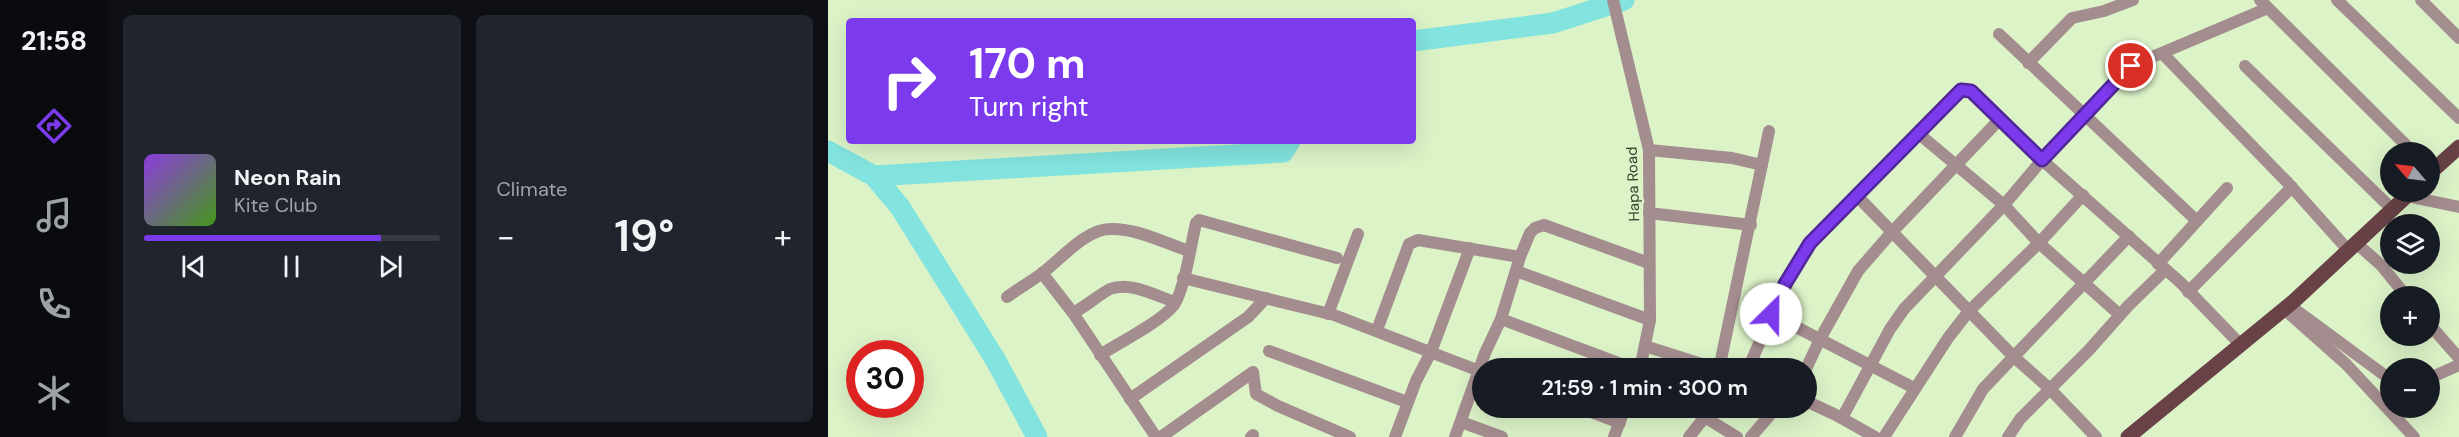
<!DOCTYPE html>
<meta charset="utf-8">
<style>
body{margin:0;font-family:"DM Sans",sans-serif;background:#20242c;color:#f1f3f6;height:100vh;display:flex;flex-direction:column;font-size:22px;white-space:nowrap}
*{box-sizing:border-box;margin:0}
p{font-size:20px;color:#9ea1a6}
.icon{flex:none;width:33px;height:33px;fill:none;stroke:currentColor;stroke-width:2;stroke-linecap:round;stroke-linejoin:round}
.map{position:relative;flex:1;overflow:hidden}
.sheet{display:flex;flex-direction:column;gap:15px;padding:15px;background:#0d0f14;width:720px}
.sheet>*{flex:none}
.top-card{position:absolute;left:18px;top:18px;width:570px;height:126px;border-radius:6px;box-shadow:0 6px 24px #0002;background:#7c3aed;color:#fff;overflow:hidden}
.needle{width:39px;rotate:298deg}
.controls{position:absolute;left:1552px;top:142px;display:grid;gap:12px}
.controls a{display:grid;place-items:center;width:60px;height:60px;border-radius:50%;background:#171b24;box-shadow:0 6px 24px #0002;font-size:30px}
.speed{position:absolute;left:18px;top:340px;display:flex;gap:12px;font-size:30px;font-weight:700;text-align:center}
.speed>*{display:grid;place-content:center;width:78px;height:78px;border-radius:50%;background:#171b24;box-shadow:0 6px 24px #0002;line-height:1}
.speed .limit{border:9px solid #d22;background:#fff;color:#111}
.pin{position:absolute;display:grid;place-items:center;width:51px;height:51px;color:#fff;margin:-26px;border:3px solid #fff;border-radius:50%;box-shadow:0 2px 6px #0007}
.me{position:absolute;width:66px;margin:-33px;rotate:23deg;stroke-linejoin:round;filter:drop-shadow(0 0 4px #0008)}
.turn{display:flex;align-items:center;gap:21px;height:126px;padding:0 24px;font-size:27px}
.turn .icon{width:78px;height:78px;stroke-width:2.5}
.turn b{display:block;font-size:42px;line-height:51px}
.big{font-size:45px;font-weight:600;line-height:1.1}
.sheet .tile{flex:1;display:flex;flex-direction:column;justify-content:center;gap:9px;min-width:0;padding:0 21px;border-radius:9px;background:#20242c}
.song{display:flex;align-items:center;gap:18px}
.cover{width:72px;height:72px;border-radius:9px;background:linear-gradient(135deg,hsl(270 70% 55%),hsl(100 70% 35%))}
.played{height:6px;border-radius:3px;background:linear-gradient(90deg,#7c3aed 80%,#363941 80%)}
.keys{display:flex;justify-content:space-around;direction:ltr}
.heat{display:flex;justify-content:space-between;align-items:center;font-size:33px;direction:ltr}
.sheet .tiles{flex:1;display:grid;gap:15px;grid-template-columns:repeat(2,1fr)}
.trip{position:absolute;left:644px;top:358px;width:345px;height:60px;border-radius:30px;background:#171b24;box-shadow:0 6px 24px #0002;font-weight:600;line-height:60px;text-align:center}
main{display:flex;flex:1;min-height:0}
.dock{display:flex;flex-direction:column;width:108px;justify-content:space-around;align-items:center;background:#090b0e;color:#9ea1a6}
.dock .icon{width:42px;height:42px}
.dock .on{color:#7c3aed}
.dock b{font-size:27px;color:#f1f3f6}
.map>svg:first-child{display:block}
</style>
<main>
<nav class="dock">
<b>21:58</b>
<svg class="icon on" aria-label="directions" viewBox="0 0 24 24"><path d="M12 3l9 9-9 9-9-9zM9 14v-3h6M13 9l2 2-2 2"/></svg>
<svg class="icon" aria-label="music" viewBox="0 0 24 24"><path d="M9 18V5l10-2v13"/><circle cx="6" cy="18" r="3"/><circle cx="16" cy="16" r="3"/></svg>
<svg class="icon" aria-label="phone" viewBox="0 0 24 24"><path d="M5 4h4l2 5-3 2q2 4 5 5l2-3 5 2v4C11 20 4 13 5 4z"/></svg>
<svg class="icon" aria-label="climate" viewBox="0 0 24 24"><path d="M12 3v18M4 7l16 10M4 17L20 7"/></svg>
</nav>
<section class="sheet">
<div class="tiles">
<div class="tile">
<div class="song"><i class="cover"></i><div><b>Neon Rain</b><p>Kite Club</p></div></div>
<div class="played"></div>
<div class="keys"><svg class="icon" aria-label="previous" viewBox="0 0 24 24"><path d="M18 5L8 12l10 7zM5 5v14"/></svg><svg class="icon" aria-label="pause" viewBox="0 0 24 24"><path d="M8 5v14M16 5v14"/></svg><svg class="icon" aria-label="next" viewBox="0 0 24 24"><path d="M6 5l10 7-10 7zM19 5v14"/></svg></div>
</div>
<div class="tile"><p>Climate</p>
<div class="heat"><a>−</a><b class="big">19°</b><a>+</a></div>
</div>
</div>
</section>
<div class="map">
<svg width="1631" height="437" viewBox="0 0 1631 437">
<rect width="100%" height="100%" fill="#dcf3c8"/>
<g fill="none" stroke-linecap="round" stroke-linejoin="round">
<!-- river -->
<g stroke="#83e4df" stroke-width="21">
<path d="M585 41 725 23 796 0"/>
<path d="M0 151 46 176 72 207 167 359 209 437"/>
<path d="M46 176 455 152 462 141"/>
</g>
<!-- minor -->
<g stroke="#a48d8f" stroke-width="12">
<path d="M785 0 821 150 822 320 812 369"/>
<path d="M1432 0 1586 153"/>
<path d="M1509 0 1631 118"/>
<path d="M1593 0 1631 38"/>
<path d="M1171 34 1369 221"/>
<path d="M1334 53 1460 183 1520 250"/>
<path d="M1200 63 1244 18 1276 11 1305 0"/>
<path d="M1417 66 1565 210"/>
<path d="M1091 134 1176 205 1211 243 1292 315"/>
<path d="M821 150 904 158 934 165"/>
<path d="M1029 196 1186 357 1222 389 1268 437"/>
<path d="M1578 196 1631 207"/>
<path d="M821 213 923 225"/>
<path d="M1528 243 1553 265 1579 297"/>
<path d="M1330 264 1399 188"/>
<path d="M688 271 822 320"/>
<path d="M214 273 245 313 328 437"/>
<path d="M355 278 506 315 654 372"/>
<path d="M1360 292 1464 187"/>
<path d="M179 297C190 289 202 282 213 274 232 260 258 229 282 229 308 228 337 243 361 251"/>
<path d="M1456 309 1518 364 1586 437"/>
<path d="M1468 310 1563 380"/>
<path d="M245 313C257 307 272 294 282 289 302 281 328 296 347 302"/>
<path d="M500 314 530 234"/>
<path d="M943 314 1086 388"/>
<path d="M673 319 807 369"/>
<path d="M1602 325 1631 358"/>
<path d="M549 330 581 244 590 240 692 257"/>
<path d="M817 346 889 369"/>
<path d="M441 351 579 402"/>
<path d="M272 355C291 343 334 321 346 305 357 288 363 244 368 223L371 220 509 258"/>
<path d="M891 369 941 131"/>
<path d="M920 369 957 284 982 244 1133 90 1143 91 1214 160 1352 282 1412 344"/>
<path d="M978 369 992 339 1030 271 1064 232 1171 120"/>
<path d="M1602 378 1631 365"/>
<path d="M302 399 420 317 438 298"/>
<path d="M978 401 1008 415 1047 437"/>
<path d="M752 408 792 423"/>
<path d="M862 408 909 437"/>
<path d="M1014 418 1062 329 1076 309 1176 205 1214 160 1303 66 1440 8"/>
<path d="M633 422 674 437"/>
<path d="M333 437 425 372 428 394 450 406 522 437"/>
<path d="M423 437 425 435"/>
<path d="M567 437 588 381 603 352 642 248"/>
<path d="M627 437 657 353 673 319 692 257 702 233 707 228 716 225 821 263"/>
<path d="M786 437 797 408"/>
<path d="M861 437 884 408"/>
<path d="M923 437 948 408"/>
<path d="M1056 437 1120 338 1141 311 1211 243 1255 195"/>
<path d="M1127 437 1155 389 1301 236"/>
<path d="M1180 437 1192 419 1261 350 1300 306 1337 270"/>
</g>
<!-- major -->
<g stroke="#684247" stroke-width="15">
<path d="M1602 173 1631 147"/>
<path d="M1300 437 1466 301 1583 192"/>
</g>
</g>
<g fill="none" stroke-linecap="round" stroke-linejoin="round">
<!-- route casing -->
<g stroke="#51269a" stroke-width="15">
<path id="route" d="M943 314 957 284 982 243 1133 90 1143 91 1214 160 1303 66"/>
</g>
<!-- route -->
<use href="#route" stroke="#7c3aed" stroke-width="10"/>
</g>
<g text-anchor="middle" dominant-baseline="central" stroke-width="4.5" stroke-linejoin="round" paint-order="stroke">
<!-- street labels -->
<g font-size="15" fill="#37402f" stroke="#dcf3c8">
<text transform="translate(805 184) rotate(-92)">Hapa Road</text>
</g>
</g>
</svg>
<div class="controls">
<a><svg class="needle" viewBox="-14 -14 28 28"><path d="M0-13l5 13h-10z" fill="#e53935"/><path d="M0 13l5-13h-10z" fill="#9ea1a6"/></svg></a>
<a><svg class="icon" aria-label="layers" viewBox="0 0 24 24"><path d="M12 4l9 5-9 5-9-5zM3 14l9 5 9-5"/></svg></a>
<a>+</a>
<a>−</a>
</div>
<div class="speed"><div class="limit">30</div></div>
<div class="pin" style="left:1303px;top:66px;background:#d93025"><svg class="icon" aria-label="arrive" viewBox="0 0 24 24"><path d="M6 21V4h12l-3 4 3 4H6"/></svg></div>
<svg class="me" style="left:943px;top:314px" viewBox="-20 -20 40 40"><circle r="19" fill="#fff"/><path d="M0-13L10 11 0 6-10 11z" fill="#7c3aed"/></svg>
<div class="trip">21:59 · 1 min · 300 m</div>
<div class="top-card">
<div class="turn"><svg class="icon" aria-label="right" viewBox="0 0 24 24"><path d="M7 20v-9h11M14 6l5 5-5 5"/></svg><div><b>170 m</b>Turn right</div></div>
</div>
</div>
</main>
